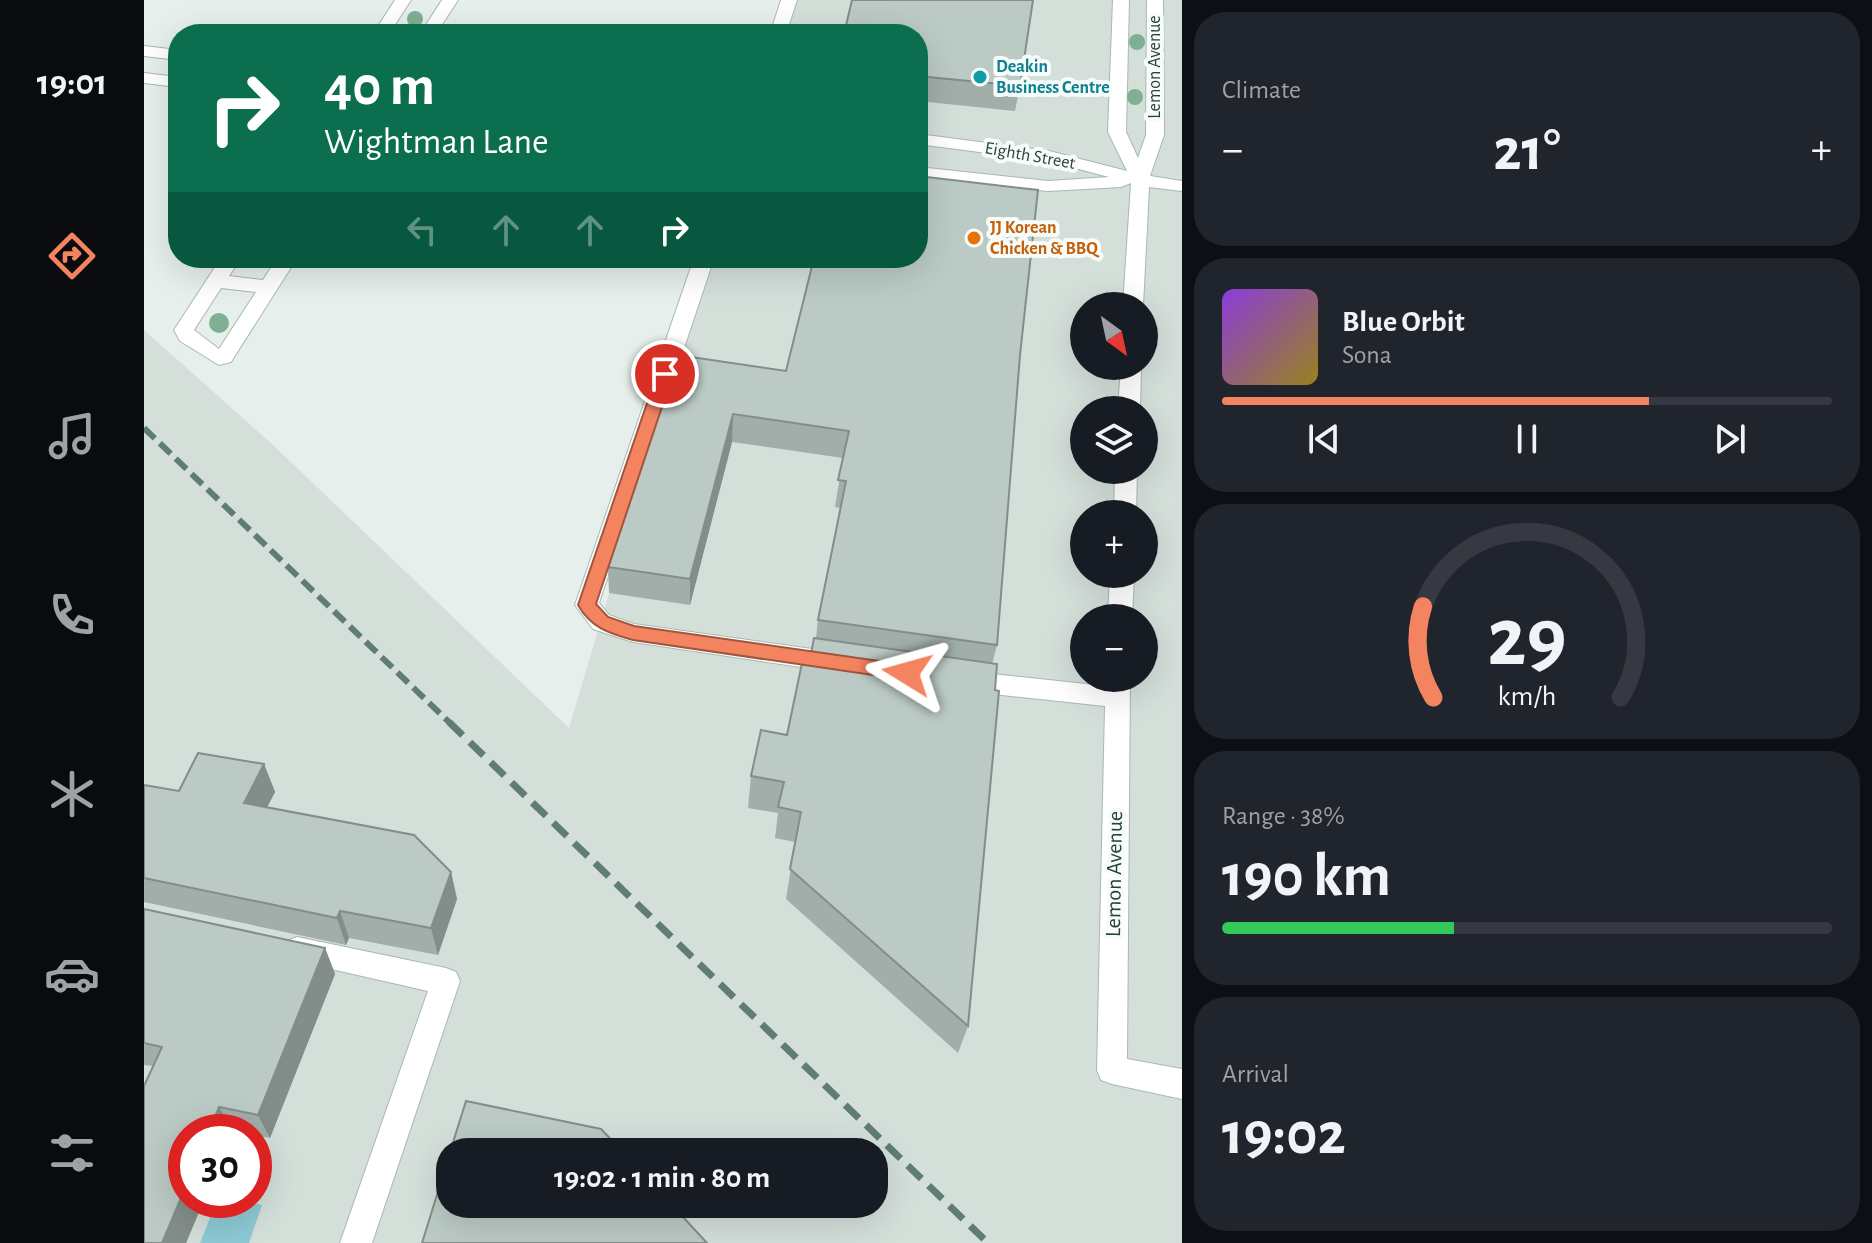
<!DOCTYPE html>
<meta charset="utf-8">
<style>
body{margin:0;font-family:"Alegreya Sans",sans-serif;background:#20242c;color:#f1f3f6;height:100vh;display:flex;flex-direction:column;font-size:30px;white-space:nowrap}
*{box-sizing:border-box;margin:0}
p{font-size:26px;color:#9ea1a6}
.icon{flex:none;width:44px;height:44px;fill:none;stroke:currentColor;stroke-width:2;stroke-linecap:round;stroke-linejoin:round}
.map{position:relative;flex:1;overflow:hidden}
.sheet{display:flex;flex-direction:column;gap:12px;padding:12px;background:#0d0f14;width:690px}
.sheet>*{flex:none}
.top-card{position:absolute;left:24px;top:24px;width:760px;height:244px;border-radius:32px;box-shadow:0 8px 32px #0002;background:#0b6e4f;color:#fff;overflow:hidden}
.needle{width:52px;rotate:147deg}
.controls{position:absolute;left:926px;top:292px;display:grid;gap:16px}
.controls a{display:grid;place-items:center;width:88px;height:88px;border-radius:50%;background:#171b24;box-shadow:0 8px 32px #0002;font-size:40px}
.speed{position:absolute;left:24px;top:1114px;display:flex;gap:16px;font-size:40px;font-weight:700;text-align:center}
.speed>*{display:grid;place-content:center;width:104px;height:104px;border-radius:50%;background:#171b24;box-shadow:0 8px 32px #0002;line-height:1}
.speed .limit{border:12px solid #d22;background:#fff;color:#111}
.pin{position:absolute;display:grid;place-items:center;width:68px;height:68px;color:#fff;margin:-34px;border:4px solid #fff;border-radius:50%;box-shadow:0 2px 8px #0007}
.me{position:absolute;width:88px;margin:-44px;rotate:278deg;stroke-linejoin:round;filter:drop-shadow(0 0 6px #0008)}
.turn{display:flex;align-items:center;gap:28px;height:168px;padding:0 24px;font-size:36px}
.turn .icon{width:104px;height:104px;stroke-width:2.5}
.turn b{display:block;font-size:56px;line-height:68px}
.lanes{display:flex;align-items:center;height:76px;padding:0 24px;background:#0003;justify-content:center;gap:40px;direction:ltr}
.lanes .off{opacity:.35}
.big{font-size:60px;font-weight:700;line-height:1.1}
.sheet .tile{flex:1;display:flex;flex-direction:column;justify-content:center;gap:12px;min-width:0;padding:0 28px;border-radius:32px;background:#20242c}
.sheet .dial{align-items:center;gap:0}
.dial svg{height:208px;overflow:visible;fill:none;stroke:#363941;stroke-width:7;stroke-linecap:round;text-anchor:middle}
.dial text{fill:#f1f3f6;stroke:none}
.song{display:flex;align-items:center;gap:24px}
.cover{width:96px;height:96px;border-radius:12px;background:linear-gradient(135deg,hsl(270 70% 55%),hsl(50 70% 35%))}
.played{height:8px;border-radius:4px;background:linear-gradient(90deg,#f4845f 70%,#363941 70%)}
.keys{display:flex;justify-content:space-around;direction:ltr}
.heat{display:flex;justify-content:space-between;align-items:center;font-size:44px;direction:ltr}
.charge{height:12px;border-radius:6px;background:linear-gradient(90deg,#34c759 38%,#363941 0)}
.trip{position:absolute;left:292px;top:1138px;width:452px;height:80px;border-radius:32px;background:#171b24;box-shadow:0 8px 32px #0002;font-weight:700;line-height:80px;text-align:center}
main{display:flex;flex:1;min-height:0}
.dock{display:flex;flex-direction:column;width:144px;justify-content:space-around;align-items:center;background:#090b0e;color:#9ea1a6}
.dock .icon{width:56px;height:56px}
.dock .current{color:#f4845f}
.dock b{font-size:36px;color:#f1f3f6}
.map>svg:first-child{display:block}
</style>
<main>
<nav class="dock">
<b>19:01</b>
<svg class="icon current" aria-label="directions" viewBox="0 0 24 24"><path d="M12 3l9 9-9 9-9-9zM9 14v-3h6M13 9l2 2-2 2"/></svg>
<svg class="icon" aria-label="music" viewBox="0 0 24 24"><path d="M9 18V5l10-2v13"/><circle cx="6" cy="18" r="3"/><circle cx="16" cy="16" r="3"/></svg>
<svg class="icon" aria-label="phone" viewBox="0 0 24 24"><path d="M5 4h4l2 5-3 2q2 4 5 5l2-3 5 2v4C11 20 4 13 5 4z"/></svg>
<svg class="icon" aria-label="climate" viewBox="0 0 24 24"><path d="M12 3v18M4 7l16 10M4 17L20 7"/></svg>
<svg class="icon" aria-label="car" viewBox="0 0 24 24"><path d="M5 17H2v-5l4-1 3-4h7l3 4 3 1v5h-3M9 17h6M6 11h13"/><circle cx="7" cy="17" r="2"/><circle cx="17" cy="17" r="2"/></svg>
<svg class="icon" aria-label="filters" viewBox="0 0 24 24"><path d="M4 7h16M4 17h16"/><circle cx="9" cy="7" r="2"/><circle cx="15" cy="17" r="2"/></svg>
</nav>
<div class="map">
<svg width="1038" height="1243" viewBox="0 0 1038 1243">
<rect width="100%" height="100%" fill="#e6efeb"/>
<!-- built -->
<path fill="#d4dfda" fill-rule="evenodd" d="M642 0H1038V1243H0V330L128 444 425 728 565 258H774V34H632ZM940 306H1000V366H940ZM940 410H1000V470H940ZM940 514H1000V574H940ZM940 618H1000V678H940ZM42 1132H110V1200H42ZM306 1152H730V1204H306Z"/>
<!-- water -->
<path fill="#8ec9d4" d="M73 1200H97L118 1205 105 1243H56Z"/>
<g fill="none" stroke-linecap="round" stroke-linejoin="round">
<!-- minor casing -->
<g stroke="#a8b8b2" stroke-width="2">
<g id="minor">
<path d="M251 0H267L245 34H229Z"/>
<path d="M298 0H314L292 34H276Z"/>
<path d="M637 0H653L642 34H626Z"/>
<path d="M969 0H985L982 132 994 158 1002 135 1003 0H1019L1020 135 1006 176 1038 181V191L1005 187 999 306H979L987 183 977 187 904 191 774 177V167L904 181 965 177 904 161 774 144V134L905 151 983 171 964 132Z"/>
<path d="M0 46 34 50V60L0 56Z"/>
<path d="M0 73 34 77V87L0 83Z"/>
<path d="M77 258H97L85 276 119 280 133 258H153L87 362 75 365 36 341 30 330ZM77 288 112 292 75 349 50 330Z"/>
<path d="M550 258H570L455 603 465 615 490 624 697 653 706 656 709 663 706 670 697 673 489 642 449 629 431 605Z"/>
<path d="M977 366H997L996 410H974Z"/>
<path d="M971 470H993L992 514H970Z"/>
<path d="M966 574H990L988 618H964Z"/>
<path d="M820 671 961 686 962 678H986L983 1059 1038 1069V1099L968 1084 957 1080 953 1070 961 706 820 691 811 688 808 681 811 674Z"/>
<path d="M153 937 302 968 312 972 316 981 228 1243H196L284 991 143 959 139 950 143 941Z"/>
</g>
</g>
<!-- minor -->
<use href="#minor" fill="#fff" fill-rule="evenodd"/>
<!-- rail-far1 -->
<path stroke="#5f7d75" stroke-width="6" stroke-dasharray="15 7" stroke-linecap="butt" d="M0 428 307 724"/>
<!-- rail -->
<path stroke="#5f7d75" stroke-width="7" stroke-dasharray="19 10" stroke-linecap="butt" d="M305 722 844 1243"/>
</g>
<!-- trees -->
<g fill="#80af93">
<circle cx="271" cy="19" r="8"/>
<circle cx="993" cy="42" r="8"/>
<circle cx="991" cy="97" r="8"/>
<circle cx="75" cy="323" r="10"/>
</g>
<!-- wall -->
<g fill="#a1aea9">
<path d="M774 34 876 86 871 111 774 101Z"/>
<path d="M876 355 853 645 848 664 824 1026 814 1053 642 899 651 842 631 838 634 813 604 808 607 776 643 735 672 638 674 620 696 508 691 507 699 458 588 442 546 605 465 593 464 567 511 417 642 371Z"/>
<path d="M120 764 131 792 123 807 307 872 313 899 294 955 205 938 202 945 0 902V785L35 791Z"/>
<path d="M0 909 181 948 191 974 126 1138 110 1135V1132H98L89 1130 42 1200H60L42 1243 9 1066 0 1065Z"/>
</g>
<!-- shaded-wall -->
<g fill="#838d89">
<path d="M589 414 588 442 546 605V579Z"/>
<path d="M120 764 131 792 111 831 100 803Z"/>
<path d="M307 872 313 899 294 955 287 928Z"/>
<path d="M196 911 205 938 202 945 193 918Z"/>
<path d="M181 948 191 974 126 1138 114 1115Z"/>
<path d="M75 1107 89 1130 88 1132H65Z"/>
<path d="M42 1186V1200H60L42 1243H18Z"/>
</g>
<!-- building -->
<g fill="#bbcac4" stroke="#838d89" stroke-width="2">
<path d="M708 0H889L876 86 774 76V34H700Z"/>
<path d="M774 176 894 190 876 355 853 645 674 620 702 481 694 480 705 431 589 414 546 579 464 567 511 417 534 355 642 371 670 258H774Z"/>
<path d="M670 638 853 664 851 690 855 691 824 1026 646 869 657 812 634 807 640 782 607 776 617 730 643 735 659 658 666 659Z"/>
<path d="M54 753 120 764 100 803 270 835 307 872 287 928 196 911 193 918 0 878V785L35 791Z"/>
<path d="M0 909 181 948 114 1115 75 1107 65 1132H42V1186L18 1243H0V1086L18 1047 0 1043Z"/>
<path d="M322 1101 457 1129 479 1152H306Z"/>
<path d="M306 1153V1204H527L563 1243H278Z"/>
</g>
<!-- route -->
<path fill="#f4845f" stroke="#9f563e" stroke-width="2" d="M521 369 529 374 452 604 464 617 490 626 763 665 770 667 772 673 770 678 763 680 489 640C465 633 447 628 434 605L513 374Z"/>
<!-- markers -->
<circle fill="#0f9aa8" stroke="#f7fbf9" stroke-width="3" cx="836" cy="77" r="8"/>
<circle fill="#e8710a" stroke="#f7fbf9" stroke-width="3" cx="830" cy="238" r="8"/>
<g text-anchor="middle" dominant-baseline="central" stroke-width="8" stroke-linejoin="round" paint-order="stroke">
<!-- far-culture labels -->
<g font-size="18" font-weight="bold" fill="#0d838f" stroke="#f7fbf9" text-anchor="start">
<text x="852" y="67">Deakin<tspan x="852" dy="21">Business Centre</tspan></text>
</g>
<!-- far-street labels -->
<g font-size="18" fill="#24423a" stroke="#f7fbf9">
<text transform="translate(1011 67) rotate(-90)">Lemon Avenue</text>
<text transform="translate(886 156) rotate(10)">Eighth Street</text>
</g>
<!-- far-food labels -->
<g font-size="18" font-weight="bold" fill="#c56008" stroke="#f7fbf9" text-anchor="start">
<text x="846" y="228">JJ Korean<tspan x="846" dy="21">Chicken &amp; BBQ</tspan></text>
</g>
<!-- street labels -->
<g font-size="22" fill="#24423a" stroke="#f7fbf9">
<text transform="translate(970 874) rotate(-89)">Lemon Avenue</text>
</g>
</g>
</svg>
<div class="controls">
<a><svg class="needle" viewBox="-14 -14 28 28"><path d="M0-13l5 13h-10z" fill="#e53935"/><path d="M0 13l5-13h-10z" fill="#9ea1a6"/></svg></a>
<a><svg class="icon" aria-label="layers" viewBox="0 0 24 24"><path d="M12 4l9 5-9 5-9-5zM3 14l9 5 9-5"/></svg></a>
<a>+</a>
<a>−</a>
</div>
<div class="speed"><div class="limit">30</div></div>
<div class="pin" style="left:521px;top:374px;background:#d93025"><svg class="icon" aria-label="arrive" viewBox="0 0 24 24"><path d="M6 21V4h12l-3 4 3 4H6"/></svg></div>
<svg class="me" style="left:763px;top:673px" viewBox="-20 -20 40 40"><path d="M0-17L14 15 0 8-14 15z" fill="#f4845f" stroke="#fff" stroke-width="4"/></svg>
<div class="trip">19:02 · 1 min · 80 m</div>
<div class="top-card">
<div class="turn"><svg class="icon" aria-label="right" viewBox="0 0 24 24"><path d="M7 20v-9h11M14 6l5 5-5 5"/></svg><div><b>40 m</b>Wightman Lane</div></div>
<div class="lanes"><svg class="icon off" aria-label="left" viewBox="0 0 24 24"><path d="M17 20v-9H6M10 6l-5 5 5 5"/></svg><svg class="icon off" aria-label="ahead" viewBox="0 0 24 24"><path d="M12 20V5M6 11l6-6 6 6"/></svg><svg class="icon off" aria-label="ahead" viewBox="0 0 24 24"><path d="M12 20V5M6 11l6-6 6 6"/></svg><svg class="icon" aria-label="right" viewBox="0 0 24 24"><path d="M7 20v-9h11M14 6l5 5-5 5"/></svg></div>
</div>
</div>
<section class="sheet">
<div class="tile"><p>Climate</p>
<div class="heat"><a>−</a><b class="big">21°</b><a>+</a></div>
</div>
<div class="tile">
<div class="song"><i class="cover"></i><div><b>Blue Orbit</b><p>Sona</p></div></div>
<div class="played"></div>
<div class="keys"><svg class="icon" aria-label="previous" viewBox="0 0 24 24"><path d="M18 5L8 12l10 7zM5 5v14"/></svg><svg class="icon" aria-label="pause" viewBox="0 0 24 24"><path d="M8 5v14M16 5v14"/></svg><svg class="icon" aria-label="next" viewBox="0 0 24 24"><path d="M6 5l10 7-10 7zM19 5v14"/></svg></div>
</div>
<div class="tile dial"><svg viewBox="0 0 100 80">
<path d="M14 69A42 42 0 1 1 86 69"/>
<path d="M14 69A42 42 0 0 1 10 34" stroke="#f4845f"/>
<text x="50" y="56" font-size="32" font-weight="700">29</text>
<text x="50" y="72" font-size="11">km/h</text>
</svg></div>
<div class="tile"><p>Range · 38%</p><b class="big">190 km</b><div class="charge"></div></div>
<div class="tile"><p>Arrival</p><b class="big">19:02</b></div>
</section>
</main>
